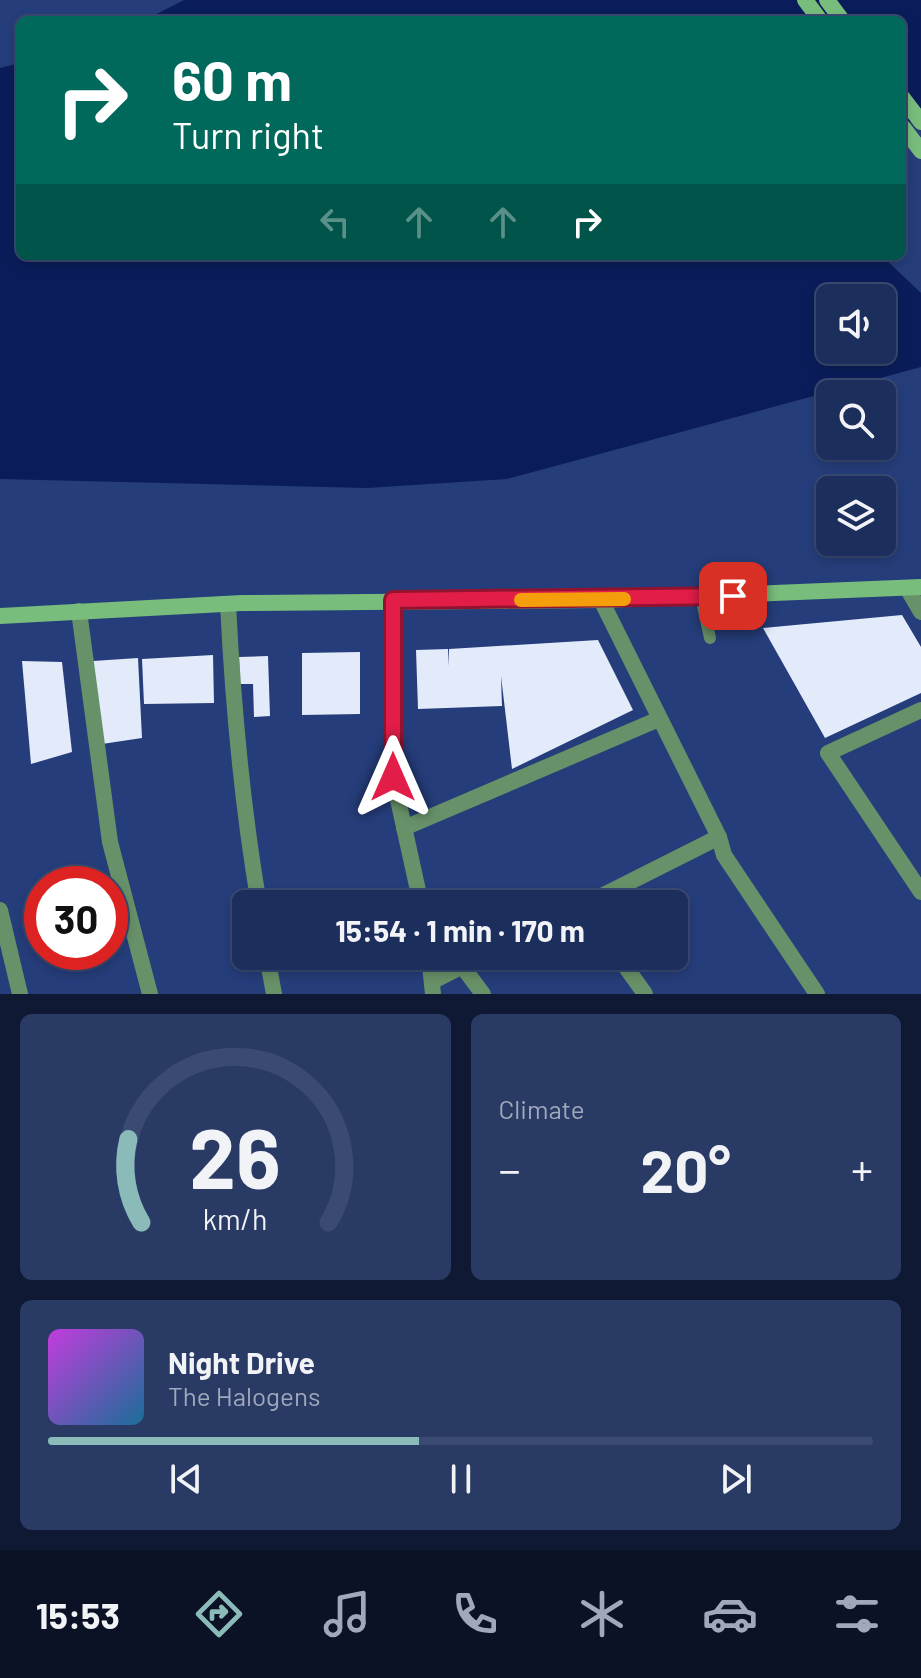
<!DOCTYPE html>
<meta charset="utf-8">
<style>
body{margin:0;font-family:Barlow,sans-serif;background:#293a65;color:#f1f3f6;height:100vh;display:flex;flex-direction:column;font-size:30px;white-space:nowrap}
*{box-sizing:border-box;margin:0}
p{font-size:26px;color:#a0a8bb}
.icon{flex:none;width:44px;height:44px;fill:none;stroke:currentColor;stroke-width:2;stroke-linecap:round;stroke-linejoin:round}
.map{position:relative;height:994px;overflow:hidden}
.drawer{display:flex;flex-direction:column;gap:20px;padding:20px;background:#0f1933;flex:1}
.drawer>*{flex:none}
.hud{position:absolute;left:16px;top:16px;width:890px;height:244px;border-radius:12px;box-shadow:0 4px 12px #0003,0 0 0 2px #3a4a72;background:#00695c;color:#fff;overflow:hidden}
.controls{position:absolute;left:816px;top:284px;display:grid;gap:16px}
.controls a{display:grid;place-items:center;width:80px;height:80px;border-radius:12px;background:#1c2e5c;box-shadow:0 4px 12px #0003,0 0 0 2px #3a4a72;font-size:40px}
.speed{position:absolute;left:24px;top:866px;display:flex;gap:16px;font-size:40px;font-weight:700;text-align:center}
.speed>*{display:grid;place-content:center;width:104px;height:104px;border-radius:50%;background:#1c2e5c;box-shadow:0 4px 12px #0003,0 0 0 2px #3a4a72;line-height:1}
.speed .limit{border:12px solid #d22;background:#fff;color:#111}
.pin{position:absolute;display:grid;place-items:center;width:68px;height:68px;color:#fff;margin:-34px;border-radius:16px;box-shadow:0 4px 12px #0006}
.me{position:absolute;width:88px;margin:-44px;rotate:0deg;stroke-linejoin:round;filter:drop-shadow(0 0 6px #0008)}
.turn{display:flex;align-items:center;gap:28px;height:168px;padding:0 24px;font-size:36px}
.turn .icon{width:104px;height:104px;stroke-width:2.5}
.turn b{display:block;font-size:56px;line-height:68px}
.lanes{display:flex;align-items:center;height:76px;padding:0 24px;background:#0003;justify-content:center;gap:40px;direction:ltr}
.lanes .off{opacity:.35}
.big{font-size:60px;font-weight:700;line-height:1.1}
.drawer .tile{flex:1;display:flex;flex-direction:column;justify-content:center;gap:12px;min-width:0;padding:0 28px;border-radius:12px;background:#293a65}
.drawer .dial{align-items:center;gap:0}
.dial svg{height:208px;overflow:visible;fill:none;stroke:#3a4a72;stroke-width:7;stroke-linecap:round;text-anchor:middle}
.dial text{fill:#f1f3f6;stroke:none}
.song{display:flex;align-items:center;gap:24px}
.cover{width:96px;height:96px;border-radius:12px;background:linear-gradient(135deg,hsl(290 70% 55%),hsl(200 70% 35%))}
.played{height:8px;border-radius:4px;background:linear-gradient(90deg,#8bbbb9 45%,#3a4a72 45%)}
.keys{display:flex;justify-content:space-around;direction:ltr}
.heat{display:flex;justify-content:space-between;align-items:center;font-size:44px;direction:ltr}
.drawer .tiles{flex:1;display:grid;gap:20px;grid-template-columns:1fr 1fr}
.tile:last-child{grid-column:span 2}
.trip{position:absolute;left:232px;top:890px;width:456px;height:80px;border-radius:12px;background:#1c2e5c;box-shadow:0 4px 12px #0003,0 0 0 2px #3a4a72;font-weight:700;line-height:80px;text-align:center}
.menu{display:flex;height:128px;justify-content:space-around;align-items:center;background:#0b1225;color:#a0a8bb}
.menu .icon{width:56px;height:56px}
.menu .on{color:#8bbbb9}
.menu b{font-size:36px;color:#f1f3f6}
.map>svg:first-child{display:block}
</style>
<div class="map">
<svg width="921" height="994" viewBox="0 0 921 994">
<rect width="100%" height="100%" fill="#253d7a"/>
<!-- water -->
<g fill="#0a1d5a" fill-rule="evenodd">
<path d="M184 0H921V117L902 126V20H145Z"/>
<path d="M20 63V256H882L921 293V367L507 479 367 488 0 479V68ZM830 298H882V350H830Z"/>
</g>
<!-- building -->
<g fill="#e3eaf9">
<path d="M902 615 921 647V693L825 738 763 628Z"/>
<path d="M598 640 633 710 512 769 501 676 502 706 418 709 416 650 448 649 449 666V649Z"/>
<path d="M360 652V714L302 715V653Z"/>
<path d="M213 655 214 703 144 704 142 659Z"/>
<path d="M268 656 270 716 254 717 253 684H240L239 657Z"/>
<path d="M138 658 142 738 102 744 93 661Z"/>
<path d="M22 661 62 662 72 752 31 764Z"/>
</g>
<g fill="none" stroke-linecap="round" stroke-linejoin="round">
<!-- lane -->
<path stroke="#679168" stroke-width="12" d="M701 597 710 638"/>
<!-- street -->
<g stroke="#679168" stroke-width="16">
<path d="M907 588 921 612"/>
<path d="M393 600V777L421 904"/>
<path d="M601 600 719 837 724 855 817 994"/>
<path d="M228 604C233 705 242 805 259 904"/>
<path d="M79 611 110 842 150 994"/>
<path d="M921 710 828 753 921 892"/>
<path d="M404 828 659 719"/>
<path d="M586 904 719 837"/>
<path d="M0 910 20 994"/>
<path d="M267 956 274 994"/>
<path d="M429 956 433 994"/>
<path d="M618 956 645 994"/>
<path d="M462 966 483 994"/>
<path d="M433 981 482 956"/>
</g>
<!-- secondary -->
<g stroke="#78bd7c" stroke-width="16">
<path d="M805 0 820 20"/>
<path d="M827 0 842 20"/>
<path d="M902 97 921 122"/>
<path d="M902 126 921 151"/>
<path d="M0 616 242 603 601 600 921 587"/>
</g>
</g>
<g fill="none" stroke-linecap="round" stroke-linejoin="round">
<!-- route casing -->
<g stroke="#92132f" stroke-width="20">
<path id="route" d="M393 777V600L733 596"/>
</g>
<!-- route -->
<use href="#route" stroke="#e11d48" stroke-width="14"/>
<!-- slow -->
<path stroke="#f59e0b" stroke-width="14" d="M521 600 624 599"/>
</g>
</svg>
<div class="controls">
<a><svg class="icon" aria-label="sound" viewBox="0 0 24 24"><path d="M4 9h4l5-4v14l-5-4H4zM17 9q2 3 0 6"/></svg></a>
<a><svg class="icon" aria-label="search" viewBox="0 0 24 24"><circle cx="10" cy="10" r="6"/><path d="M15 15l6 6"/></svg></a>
<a><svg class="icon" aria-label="layers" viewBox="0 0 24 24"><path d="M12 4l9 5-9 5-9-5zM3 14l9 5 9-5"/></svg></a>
</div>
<div class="speed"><div class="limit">30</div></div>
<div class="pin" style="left:733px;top:596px;background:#d93025"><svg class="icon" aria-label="arrive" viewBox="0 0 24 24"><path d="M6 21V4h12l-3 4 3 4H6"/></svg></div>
<svg class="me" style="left:393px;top:777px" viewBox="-20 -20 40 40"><path d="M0-17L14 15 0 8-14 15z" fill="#e11d48" stroke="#fff" stroke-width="4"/></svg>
<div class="trip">15:54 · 1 min · 170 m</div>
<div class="hud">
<div class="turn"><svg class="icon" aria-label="right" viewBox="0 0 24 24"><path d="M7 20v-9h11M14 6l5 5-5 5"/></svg><div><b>60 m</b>Turn right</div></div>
<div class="lanes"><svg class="icon off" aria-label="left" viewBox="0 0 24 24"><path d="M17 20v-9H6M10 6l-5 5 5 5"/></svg><svg class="icon off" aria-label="ahead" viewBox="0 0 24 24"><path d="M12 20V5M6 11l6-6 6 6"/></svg><svg class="icon off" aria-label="ahead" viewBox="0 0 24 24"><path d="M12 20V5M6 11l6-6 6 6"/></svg><svg class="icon" aria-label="right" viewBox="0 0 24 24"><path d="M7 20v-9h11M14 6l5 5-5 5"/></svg></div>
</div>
</div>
<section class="drawer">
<div class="tiles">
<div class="tile dial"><svg viewBox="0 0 100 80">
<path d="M14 69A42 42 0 1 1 86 69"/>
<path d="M14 69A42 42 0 0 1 9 37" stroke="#8bbbb9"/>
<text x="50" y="56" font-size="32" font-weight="700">26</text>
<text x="50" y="72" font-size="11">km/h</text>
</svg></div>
<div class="tile"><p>Climate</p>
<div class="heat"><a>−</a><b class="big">20°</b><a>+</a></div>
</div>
<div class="tile">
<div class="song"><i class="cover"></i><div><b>Night Drive</b><p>The Halogens</p></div></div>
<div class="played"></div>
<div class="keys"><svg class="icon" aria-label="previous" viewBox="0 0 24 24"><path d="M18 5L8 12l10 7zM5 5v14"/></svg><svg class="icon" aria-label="pause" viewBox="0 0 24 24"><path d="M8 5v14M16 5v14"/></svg><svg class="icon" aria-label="next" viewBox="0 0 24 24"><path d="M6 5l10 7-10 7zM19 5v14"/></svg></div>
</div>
</div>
</section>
<nav class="menu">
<b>15:53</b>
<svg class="icon on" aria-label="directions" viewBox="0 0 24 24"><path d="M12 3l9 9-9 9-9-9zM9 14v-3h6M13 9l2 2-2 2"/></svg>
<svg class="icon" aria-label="music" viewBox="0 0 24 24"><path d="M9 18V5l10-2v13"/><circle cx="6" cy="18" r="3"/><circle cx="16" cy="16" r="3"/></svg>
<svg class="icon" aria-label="phone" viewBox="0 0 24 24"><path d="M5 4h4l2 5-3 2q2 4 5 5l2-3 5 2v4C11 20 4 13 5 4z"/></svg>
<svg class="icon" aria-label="climate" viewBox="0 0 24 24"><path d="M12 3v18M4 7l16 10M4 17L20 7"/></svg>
<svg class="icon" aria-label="car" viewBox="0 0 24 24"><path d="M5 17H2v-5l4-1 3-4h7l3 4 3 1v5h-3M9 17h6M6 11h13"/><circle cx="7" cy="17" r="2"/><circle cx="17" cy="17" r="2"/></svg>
<svg class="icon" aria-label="filters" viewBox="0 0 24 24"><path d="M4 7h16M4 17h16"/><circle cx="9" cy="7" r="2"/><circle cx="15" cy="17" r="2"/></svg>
</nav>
